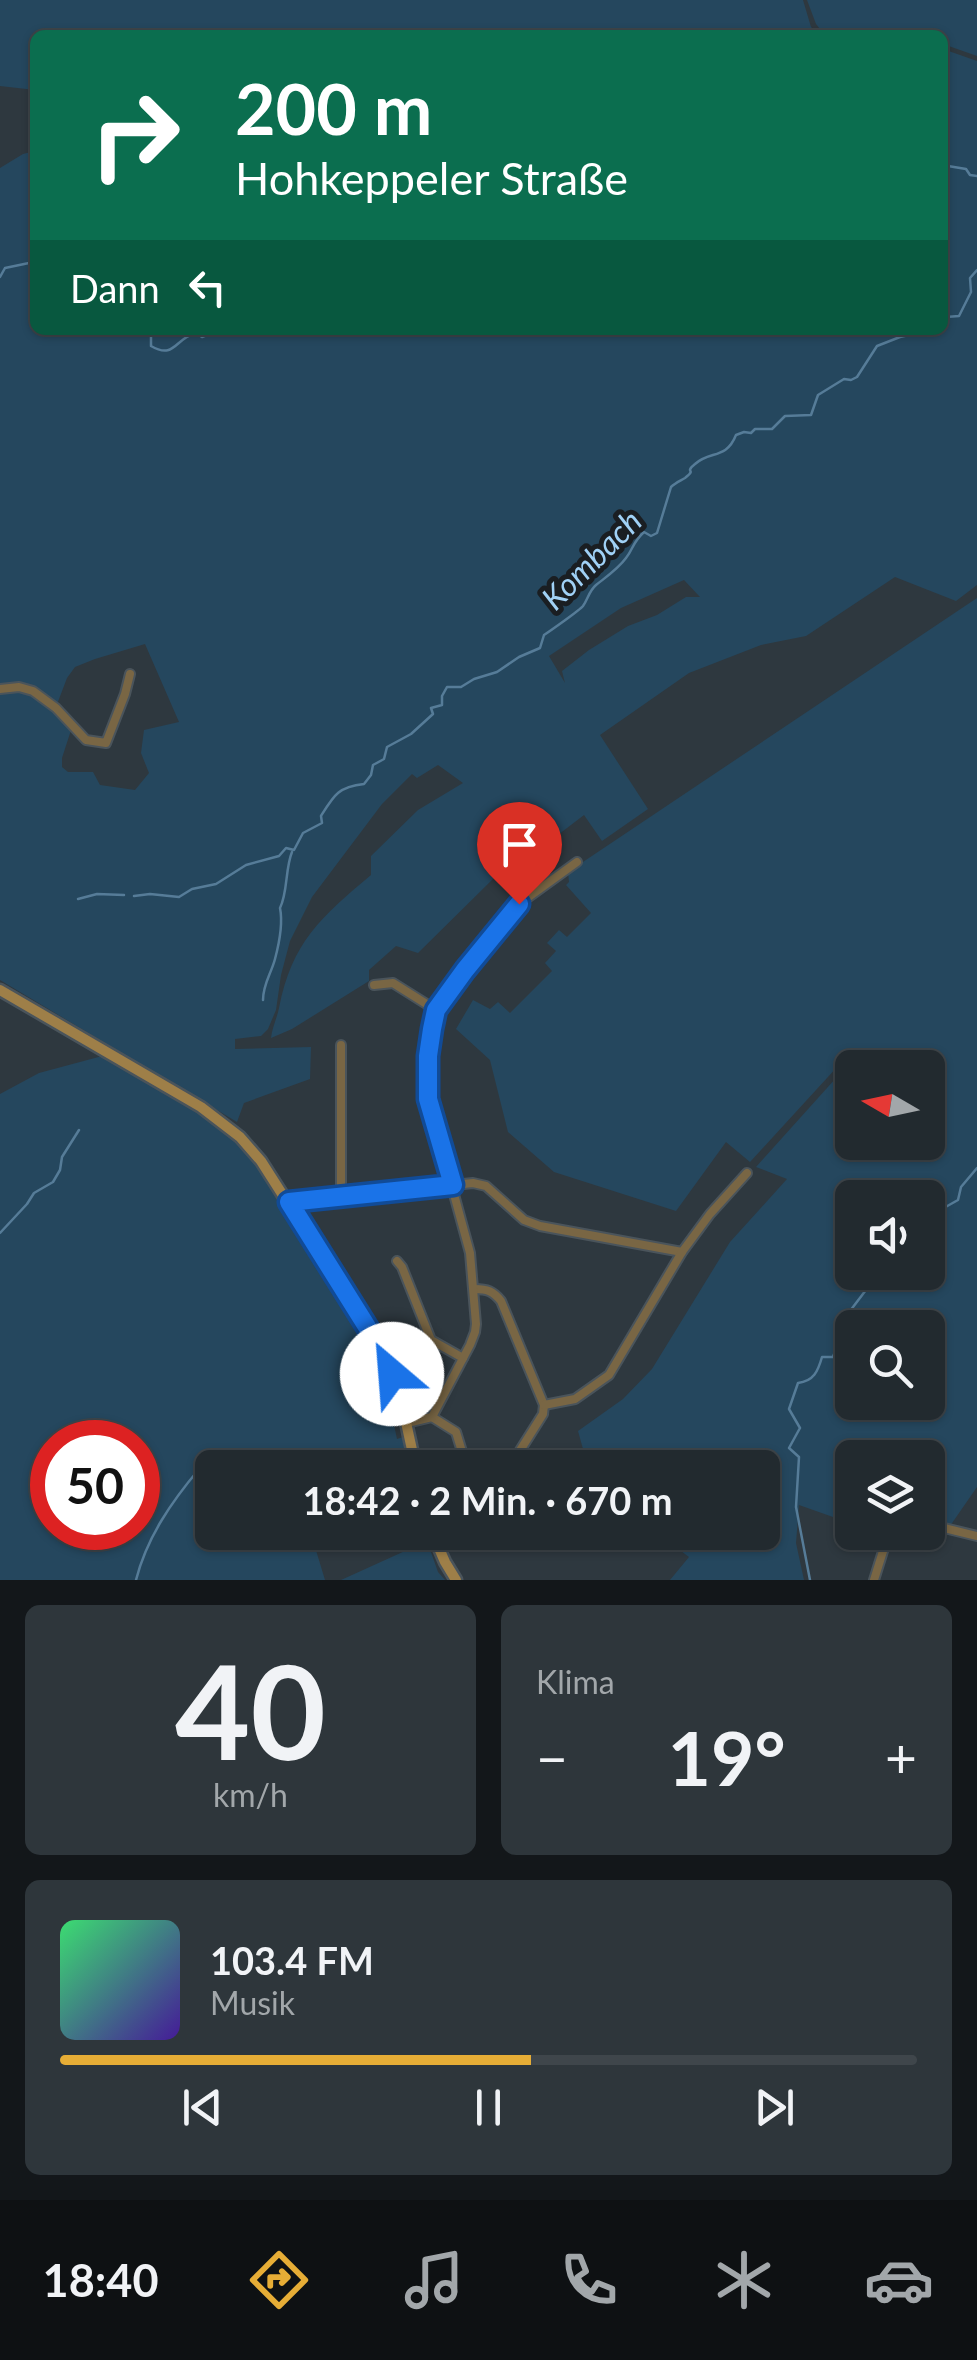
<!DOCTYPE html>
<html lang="de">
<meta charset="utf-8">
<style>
body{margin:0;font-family:Lato,sans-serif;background:#2e363b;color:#f1f3f6;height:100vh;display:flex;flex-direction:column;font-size:38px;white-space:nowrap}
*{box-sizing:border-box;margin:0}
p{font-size:32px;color:#a2a7aa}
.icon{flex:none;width:55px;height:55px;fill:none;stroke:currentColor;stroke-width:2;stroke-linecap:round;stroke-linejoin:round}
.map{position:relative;height:1580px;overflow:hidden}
.drawer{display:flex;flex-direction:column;gap:25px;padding:25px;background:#13171a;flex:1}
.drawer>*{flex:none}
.guide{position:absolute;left:30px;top:30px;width:918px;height:305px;border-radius:15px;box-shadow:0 2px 8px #0004,0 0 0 2px #3f464b;background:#0b6e4f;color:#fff;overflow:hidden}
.needle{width:65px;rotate:279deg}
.tools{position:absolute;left:835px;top:1050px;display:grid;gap:20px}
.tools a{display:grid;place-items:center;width:110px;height:110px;border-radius:15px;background:#222a2f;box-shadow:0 2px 8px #0004,0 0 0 2px #3f464b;font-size:50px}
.speed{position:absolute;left:30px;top:1420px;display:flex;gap:20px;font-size:50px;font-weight:700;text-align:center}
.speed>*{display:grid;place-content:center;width:130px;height:130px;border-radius:50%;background:#222a2f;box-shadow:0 2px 8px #0004,0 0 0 2px #3f464b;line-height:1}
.speed .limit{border:15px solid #d22;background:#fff;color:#111}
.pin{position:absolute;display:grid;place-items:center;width:85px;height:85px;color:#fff;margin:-102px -42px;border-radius:50% 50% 50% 0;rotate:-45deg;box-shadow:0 0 10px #0007}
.pin .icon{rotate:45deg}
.me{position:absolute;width:110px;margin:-55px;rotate:333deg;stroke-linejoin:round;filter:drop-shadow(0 0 8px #0008)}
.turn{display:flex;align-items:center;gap:35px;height:210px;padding:0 40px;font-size:45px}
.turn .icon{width:130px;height:130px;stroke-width:2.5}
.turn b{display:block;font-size:70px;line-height:85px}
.then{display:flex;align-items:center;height:95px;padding:0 40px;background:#0003;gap:20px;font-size:38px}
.big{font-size:75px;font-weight:700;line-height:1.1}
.drawer .tile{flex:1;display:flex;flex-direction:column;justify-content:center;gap:15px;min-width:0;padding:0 35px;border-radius:15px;background:#2e363b}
.drawer .dial{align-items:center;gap:0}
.dial b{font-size:130px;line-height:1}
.song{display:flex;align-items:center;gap:30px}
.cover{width:120px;height:120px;border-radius:15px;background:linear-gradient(135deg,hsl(140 70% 55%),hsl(260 70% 35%))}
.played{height:10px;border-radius:5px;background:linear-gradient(90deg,#e6ad36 55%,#3f464b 55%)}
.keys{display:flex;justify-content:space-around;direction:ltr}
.heat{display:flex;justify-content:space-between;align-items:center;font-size:55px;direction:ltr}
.drawer .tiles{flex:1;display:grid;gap:25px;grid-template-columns:1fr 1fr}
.tile:last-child{grid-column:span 2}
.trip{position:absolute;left:195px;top:1450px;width:585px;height:100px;border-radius:15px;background:#222a2f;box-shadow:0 2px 8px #0004,0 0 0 2px #3f464b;font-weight:700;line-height:100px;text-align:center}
.menu{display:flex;height:160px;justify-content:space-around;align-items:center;background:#0e1113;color:#a2a7aa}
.menu .icon{width:70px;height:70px}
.menu .on{color:#e6ad36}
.menu b{font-size:45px;color:#f1f3f6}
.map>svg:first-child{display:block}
</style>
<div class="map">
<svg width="977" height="1580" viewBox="0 0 977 1580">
<rect width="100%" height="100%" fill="#2e383f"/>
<!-- green -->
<g fill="#25475e" fill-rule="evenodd">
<path d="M0 0H803L811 27 820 35H35V90L0 86Z"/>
<path d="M807 0H977V56L943 44 942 35 820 29 816 24Z"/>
<path d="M943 49 977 61V585L956 601 895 577 806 636 761 645 689 673 600 735 648 809 602 841 584 815 554 838 541 823 530 828 498 863 501 878H494L418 953 396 946 369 970V981L292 1029 271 1038C272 1028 277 1018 279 1008 292 942 321 917 371 875V856L418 810 463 783 438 765 417 778 412 774 382 804 312 897 290 941 281 975 276 1010 268 1029 261 1036 235 1039V1049L311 1047 310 1079 244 1103 237 1122 0 980V168L23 154 35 151V330H942ZM684 580 700 597H686L657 615 628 626 589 650 562 671 565 683 549 656 621 608ZM145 644 179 722 144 730 141 753 149 773 135 790 100 785 93 772H68L62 767V758L73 724 56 707 67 678 75 667 95 659Z"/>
<path d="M977 598V1487L950 1526 928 1520V1458H852V1505L833 1517 799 1505 796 1543 804 1580H670L689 1557 657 1533 762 1532V1468L588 1467 578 1431 623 1399 652 1369 730 1242 787 1179 756 1167 845 1068 838 1066 750 1162 726 1142 676 1211 554 1172 508 1132 490 1060 456 1029 473 1000 490 1009 498 1002 510 1013 552 971 545 963 556 951 547 943 559 930 567 937 591 913 566 885 569 882 568 872ZM852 1068H928V1142H852ZM852 1198H928V1272H852ZM852 1328H928V1402H852Z"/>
<path d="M106 1055 203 1113 246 1148 288 1207 382 1369 397 1439 403 1437 410 1467 212 1468V1532L347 1533 315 1547 325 1580H0V1094L39 1073ZM52 1442H138V1528H52Z"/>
<path d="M427 1541 438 1572 445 1580H341Z"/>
</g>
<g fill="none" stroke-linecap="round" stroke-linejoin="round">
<!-- stream -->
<g stroke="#567c98" stroke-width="2.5">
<path d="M942 165 966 169 970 175 977 176"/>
<path d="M0 277 5 268 29 263 35 264"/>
<path d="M942 320 946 317 959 316 971 292 970 278 977 270"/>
<path d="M145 330 151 336V346C175 360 175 338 196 333L202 337 219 330"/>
<path d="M134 896 150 894 179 897 192 889 216 884 246 865 279 856 286 848 294 850 303 833 322 823 321 816C334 795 338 787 364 784L371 775 373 765 384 759 387 747 411 734 433 714 431 708 442 705V696L447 687H461L474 679 497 672 519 657 540 648 544 635C550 631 580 610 583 606 588 599 589 591 596 585 606 577 618 569 626 558 634 548 632 543 644 532L651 536 657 533 671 487C675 483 680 481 685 478 698 468 683 474 695 464 710 450 726 460 736 435L744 432 751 433 755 429H772L785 416 811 415 818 395 844 379 851 380 857 377 877 346 900 337 931 330"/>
<path d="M78 899 97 894 124 895"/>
<path d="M263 1000C263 984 271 974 275 959 279 944 283 923 280 908 288 892 285 869 292 852"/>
<path d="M0 1233 27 1204 34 1193 53 1182 60 1170 62 1157 79 1130"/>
<path d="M928 1234 940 1223 942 1209 958 1200 961 1187 977 1168"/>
<path d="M136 1580C147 1537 172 1501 200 1468"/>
<path d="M810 1580 796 1507 799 1457 789 1448 800 1428 789 1409 798 1383C814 1381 818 1371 822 1357H833L850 1311 869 1286 893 1277 895 1272"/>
</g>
<!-- street casing -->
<g stroke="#4a545b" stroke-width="12">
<g id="street">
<path d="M0 689 19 687 33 691 56 708 86 740 106 743 125 694 130 674"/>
<path d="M374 985 393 983 436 1010"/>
<path d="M341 1196V1045"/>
<path d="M289 1202 473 1183 486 1186 524 1220 540 1226 682 1252"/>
<path d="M397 1261 402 1267 431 1340 463 1358"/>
<path d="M475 1289C487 1289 493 1291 501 1301L544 1405 543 1414 509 1468"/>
<path d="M544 1405 575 1399 609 1375 682 1252 710 1214 747 1173"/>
<path d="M432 1417 456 1432 467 1468"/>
<path d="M407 1423 432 1417 470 1345 475 1332 476 1324 470 1253 428 1099V1056L436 1010 465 969 519 904 577 862"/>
<path d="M928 1524 977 1536"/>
<path d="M874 1580 884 1548 894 1532"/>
</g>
</g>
<!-- secondary casing -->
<g stroke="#4a545b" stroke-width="15">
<g id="secondary">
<path d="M0 990 201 1107 240 1137 261 1161 374 1338 400 1395 416 1468"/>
<path d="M432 1532 445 1562 456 1580"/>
</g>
</g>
<!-- street -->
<use href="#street" stroke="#796644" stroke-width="8"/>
<!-- secondary -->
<use href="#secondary" stroke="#9e7f48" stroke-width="10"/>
</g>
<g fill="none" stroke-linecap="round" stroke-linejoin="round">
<!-- route casing -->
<g stroke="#114b97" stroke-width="25">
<path id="route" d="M392 1374 374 1338 289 1202 453 1185 428 1099V1056L432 1029 436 1010 465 970 519 904"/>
</g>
<!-- route -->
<use href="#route" stroke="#1a73e8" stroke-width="18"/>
</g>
<g text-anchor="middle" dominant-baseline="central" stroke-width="10" stroke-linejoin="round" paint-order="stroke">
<!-- water labels -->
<g font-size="32" font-style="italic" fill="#a0d1f6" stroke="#1a1e22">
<text transform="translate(591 559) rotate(-45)">Kombach</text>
</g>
</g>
</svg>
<div class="tools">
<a><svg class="needle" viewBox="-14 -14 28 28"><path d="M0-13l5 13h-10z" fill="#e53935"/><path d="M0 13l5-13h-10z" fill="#a2a7aa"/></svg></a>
<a><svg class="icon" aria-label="sound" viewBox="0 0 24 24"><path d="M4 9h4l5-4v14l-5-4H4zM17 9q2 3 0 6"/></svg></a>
<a><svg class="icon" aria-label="search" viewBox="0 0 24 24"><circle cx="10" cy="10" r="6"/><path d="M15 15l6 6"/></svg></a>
<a><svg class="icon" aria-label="layers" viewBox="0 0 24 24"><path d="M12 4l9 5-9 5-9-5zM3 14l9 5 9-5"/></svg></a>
</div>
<div class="speed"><div class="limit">50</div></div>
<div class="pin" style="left:519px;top:904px;background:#d93025"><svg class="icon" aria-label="arrive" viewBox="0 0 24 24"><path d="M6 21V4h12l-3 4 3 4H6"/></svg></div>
<svg class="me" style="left:392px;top:1374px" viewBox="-20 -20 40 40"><circle r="19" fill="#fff"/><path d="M0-13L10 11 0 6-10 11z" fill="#1a73e8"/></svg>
<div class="trip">18:42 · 2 Min. · 670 m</div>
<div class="guide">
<div class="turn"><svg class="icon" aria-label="right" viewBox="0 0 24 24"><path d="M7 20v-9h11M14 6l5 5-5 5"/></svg><div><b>200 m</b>Hohkeppeler Straße</div></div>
<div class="then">Dann<svg class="icon" aria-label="left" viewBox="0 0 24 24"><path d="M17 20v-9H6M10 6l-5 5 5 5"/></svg></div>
</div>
</div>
<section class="drawer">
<div class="tiles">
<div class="tile dial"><b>40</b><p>km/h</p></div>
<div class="tile"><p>Klima</p>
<div class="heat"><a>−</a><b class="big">19°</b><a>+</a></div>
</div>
<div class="tile">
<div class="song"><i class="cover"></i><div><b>103.4 FM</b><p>Musik</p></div></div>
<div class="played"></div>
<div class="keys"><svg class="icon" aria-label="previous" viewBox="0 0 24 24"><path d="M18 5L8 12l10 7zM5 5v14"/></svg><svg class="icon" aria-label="pause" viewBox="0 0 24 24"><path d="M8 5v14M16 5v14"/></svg><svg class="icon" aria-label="next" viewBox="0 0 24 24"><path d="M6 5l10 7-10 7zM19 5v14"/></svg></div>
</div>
</div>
</section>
<nav class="menu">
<b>18:40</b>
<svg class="icon on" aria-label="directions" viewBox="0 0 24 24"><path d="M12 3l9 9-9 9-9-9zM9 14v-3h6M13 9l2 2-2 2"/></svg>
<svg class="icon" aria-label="music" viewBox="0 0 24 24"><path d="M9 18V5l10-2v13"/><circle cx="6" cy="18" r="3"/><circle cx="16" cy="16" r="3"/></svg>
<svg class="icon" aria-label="phone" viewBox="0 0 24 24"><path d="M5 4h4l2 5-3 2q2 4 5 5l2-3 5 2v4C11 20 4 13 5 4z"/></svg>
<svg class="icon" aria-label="climate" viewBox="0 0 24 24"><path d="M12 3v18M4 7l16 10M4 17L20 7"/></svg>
<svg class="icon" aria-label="car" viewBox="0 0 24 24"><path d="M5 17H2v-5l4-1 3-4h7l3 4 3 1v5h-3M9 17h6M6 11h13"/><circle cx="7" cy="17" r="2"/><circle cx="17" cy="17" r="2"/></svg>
</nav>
